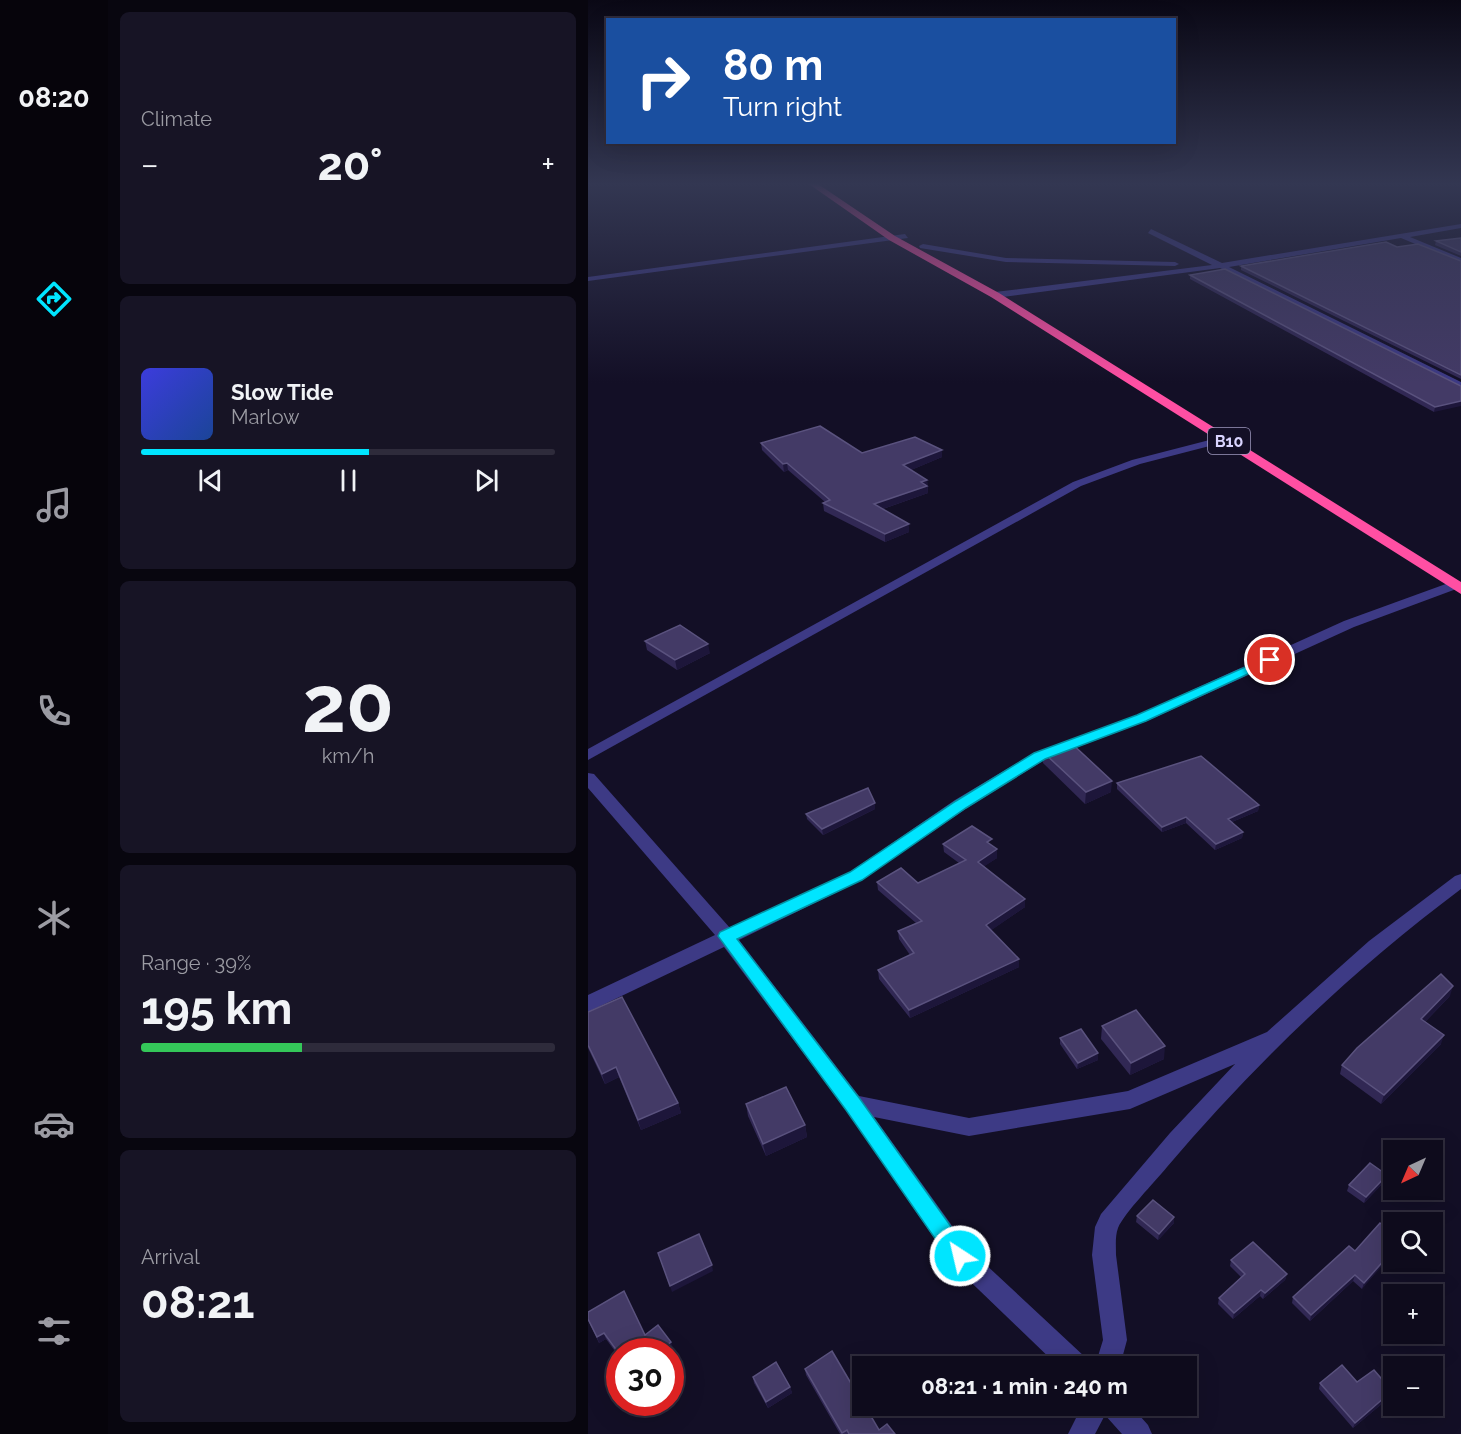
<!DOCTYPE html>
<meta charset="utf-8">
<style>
body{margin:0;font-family:Raleway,sans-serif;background:#171425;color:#f1f3f6;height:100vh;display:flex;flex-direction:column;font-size:22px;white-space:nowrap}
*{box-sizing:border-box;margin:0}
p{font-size:20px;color:#9b9ba3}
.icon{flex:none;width:33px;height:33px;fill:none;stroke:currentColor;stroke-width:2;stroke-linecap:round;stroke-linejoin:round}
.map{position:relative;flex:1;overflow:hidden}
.drawer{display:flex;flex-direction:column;gap:12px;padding:12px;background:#08060f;width:480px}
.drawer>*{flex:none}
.hud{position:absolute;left:18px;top:18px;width:570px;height:126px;border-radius:0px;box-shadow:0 6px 24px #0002,0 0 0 2px #2e2b3b;background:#1a4fa0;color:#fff;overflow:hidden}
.needle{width:39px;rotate:224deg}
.fabs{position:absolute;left:795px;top:1140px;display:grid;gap:12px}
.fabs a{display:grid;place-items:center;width:60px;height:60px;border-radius:0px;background:#0e0b1c;box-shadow:0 6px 24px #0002,0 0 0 2px #2e2b3b;font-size:30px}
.speed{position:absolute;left:18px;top:1338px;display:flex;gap:12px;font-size:30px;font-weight:700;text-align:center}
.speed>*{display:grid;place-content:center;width:78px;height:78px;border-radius:50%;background:#0e0b1c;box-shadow:0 6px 24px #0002,0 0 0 2px #2e2b3b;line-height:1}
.speed .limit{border:9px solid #d22;background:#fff;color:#111}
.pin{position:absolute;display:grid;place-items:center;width:51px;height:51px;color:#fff;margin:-26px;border:3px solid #fff;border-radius:50%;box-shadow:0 2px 6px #0007}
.me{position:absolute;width:66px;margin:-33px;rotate:325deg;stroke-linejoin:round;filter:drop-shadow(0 0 4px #0008)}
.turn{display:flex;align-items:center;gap:21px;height:126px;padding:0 18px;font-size:27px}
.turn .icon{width:78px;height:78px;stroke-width:2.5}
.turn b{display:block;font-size:42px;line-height:51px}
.big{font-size:45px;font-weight:700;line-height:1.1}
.drawer .card{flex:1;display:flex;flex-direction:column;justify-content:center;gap:9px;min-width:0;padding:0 21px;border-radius:9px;background:#171425}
.drawer .dial{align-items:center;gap:0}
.dial b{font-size:78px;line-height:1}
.song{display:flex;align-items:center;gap:18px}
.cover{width:72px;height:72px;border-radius:9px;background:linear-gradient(135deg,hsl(240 70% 55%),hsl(220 70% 35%))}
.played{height:6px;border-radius:3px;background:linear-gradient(90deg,#00e5ff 55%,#2e2b3b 55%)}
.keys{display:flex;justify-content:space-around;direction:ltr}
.heat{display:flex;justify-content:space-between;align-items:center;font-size:33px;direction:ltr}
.charge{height:9px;border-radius:4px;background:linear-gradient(90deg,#34c759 39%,#2e2b3b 0)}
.trip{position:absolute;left:264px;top:1356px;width:345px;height:60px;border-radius:0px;background:#0e0b1c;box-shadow:0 6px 24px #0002,0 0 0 2px #2e2b3b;font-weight:700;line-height:60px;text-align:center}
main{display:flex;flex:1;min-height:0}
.tabs{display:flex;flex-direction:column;width:108px;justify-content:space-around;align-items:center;background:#06040b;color:#9b9ba3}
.tabs .icon{width:42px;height:42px}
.tabs .on{color:#00e5ff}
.tabs b{font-size:27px;color:#f1f3f6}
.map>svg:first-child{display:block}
</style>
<main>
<nav class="tabs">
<b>08:20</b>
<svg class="icon on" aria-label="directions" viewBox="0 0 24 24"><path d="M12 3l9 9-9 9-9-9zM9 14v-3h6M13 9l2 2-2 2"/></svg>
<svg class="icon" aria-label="music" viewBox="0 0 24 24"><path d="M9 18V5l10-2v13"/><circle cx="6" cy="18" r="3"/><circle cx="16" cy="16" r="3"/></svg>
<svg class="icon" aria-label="phone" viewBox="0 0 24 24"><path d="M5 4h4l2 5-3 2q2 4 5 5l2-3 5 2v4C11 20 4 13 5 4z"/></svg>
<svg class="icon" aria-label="climate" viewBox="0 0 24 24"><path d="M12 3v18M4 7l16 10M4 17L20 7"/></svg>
<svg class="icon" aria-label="car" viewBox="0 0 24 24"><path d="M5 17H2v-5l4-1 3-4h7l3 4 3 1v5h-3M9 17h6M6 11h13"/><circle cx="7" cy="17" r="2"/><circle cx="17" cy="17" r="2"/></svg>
<svg class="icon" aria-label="filters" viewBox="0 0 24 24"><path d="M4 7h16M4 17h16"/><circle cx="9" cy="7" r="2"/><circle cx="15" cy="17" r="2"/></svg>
</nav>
<section class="drawer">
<div class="card"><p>Climate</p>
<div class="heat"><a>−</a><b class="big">20°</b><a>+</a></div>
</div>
<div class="card">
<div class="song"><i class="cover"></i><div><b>Slow Tide</b><p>Marlow</p></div></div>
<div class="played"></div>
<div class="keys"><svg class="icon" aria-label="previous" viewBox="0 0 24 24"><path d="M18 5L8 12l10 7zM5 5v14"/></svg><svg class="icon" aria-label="pause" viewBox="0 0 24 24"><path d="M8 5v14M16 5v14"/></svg><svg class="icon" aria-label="next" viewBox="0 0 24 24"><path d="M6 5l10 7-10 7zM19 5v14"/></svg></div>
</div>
<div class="card dial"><b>20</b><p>km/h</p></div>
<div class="card"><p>Range · 39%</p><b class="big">195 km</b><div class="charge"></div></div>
<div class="card"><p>Arrival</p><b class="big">08:21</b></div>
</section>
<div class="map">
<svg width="873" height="1434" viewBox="0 0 873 1434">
<rect width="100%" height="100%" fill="#130f26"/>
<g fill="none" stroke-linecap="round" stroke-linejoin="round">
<!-- minor -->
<g fill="#3d3a85" fill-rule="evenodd">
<path d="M873 224V228L822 237 873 258V263L813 238 641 267 873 382V389L632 268 407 298 403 295 407 292 624 265 560 233 563 229 634 263Z"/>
<path d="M317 234 320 238 0 281V277Z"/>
<path d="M335 244 418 258 587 262 591 264 587 266 418 262 332 248 331 246Z"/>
<path d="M637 436 642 439 641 441 552 464 493 486 0 760V749L485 482 544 460Z"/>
<path d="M866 581 871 582 872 585 871 588 766 627 559 721 458 759 379 808 274 880 151 940 271 1096 381 1118 540 1091 679 1032 781 941 867 876 873 874V889C765 970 666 1064 579 1167 567 1182 537 1212 530 1228 527 1236 528 1246 528 1255L539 1340 532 1366H507L515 1340 504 1255 507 1227 513 1214 582 1133 647 1064 542 1109 381 1136 286 1117 380 1248 497 1357 501 1366H470L364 1264 258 1110 136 947 0 1012V995L127 935 0 788V773L6 774 142 928 262 872 367 800 446 753 549 715 756 621Z"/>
<path d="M494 1406H543L560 1425 564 1434H534L517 1415 507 1434H480Z"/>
</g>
<!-- highway -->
<path fill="#ff4fa3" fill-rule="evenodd" d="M218 182H227L307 236 411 293 873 582V594L403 297 301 240Z"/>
</g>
<!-- wall -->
<g fill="#312854">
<path d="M873 238V256L847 245 848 241Z"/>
<path d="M809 247 873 261V379L653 270V266Z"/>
<path d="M602 275 873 386 846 412 602 279Z"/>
<path d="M173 443 274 453 354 450V457L323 470 339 480 340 493 295 509 321 524V532L297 542 236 511 235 503 237 502 200 470 196 472 174 450Z"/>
<path d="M57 641 122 653 89 670 59 650Z"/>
<path d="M455 752 523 792 497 804 455 763Z"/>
<path d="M529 783 671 805 670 811 644 822 655 832 654 838 627 850 598 823 574 832 529 789Z"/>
<path d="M287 809 235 835 219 819 218 814Z"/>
<path d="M355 844 404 846 409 849V858L396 866 437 907 403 930 431 967 322 1018 291 979 290 970 322 955 311 939 310 931 328 923 290 890 289 882 330 883 371 863 356 852Z"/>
<path d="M862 996 837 1022 853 1044 793 1104 752 1074 754 1065Z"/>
<path d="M0 1012 90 1103 93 1113 53 1130 31 1077 17 1084 0 1048Z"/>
<path d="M514 1026 576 1059 542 1075 513 1039Z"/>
<path d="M472 1038 510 1053V1060L489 1069 472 1044Z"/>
<path d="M158 1104 217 1125 219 1137 178 1156 160 1116Z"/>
<path d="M799 1175 797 1181 776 1203 759 1191 761 1185Z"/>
<path d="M549 1216 586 1223 570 1240 548 1222Z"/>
<path d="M806 1234 774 1289 765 1281 722 1321 704 1303 705 1297 767 1251Z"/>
<path d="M643 1260 699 1274 697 1280 675 1299 672 1296 645 1319 630 1304 631 1298 653 1277 642 1266Z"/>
<path d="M0 1312 57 1335 85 1348 80 1352H32V1358L18 1339 11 1343 0 1320Z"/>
<path d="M217 1369 291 1430 307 1434H252L218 1375Z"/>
<path d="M165 1377 202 1387 204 1393 180 1408 166 1383Z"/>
<path d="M769 1382 802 1397 765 1428 731 1389 732 1383Z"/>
</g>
<!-- shaded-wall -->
<g fill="#1d163a">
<path d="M873 401V406L846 412 847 407Z"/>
<path d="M354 450V457L316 473 315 465Z"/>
<path d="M199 463 200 470 196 472 195 464Z"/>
<path d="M339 480 340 493 286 512V504Z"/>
<path d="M321 524V532L297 542V534Z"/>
<path d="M120 644 122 653 89 670 87 660Z"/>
<path d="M524 781 523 792 497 804 498 792Z"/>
<path d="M287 803V809L235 835 234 829Z"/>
<path d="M671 805 670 811 639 824 640 819Z"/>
<path d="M598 817V823L574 832V827Z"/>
<path d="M655 832 654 838 627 850 628 844Z"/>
<path d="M409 849V858L391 870 390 862Z"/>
<path d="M437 899V907L398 934V925Z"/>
<path d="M431 959V967L322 1018 321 1010Z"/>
<path d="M865 986 862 996 830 1029 833 1019Z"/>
<path d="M856 1035 853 1044 793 1104 796 1095Z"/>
<path d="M577 1046 576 1059 542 1075 543 1063Z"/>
<path d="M510 1053V1060L489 1069 490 1063Z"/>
<path d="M28 1067 31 1077 17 1084 14 1074Z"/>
<path d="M90 1103 93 1113 53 1130 50 1120Z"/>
<path d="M217 1125 219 1137 178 1156 175 1144Z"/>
<path d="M799 1175 797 1181 776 1203 778 1197Z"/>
<path d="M586 1217V1223L570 1240 571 1234Z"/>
<path d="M806 1249V1252L774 1289 776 1283Z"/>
<path d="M124 1265 125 1271 84 1292 82 1286Z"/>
<path d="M699 1274 697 1280 675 1299 677 1293Z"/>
<path d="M767 1275 765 1281 722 1321 723 1315Z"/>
<path d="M673 1290 672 1296 645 1319 646 1313Z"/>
<path d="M16 1333 18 1339 11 1343 9 1337Z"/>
<path d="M83 1342 85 1348 80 1352H70Z"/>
<path d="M202 1387 204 1393 180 1408 178 1402Z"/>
<path d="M804 1391 802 1397 765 1428 767 1423Z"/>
</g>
<!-- building -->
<g fill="#433a66" stroke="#5a527e" stroke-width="1.5">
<path d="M873 238V252L848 241Z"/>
<path d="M798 242 809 247 830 244 873 261V375L653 266Z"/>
<path d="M637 269 873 386V401L847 407 602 275Z"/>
<path d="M232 426 274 453 327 437 354 450 315 465 339 480 333 482 339 486 286 504 321 524 297 534 235 503 242 500 199 463 195 464 173 443Z"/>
<path d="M92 625 120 644 87 660 57 641Z"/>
<path d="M481 741 524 781 498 792 455 752Z"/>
<path d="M613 756 671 805 640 819 655 832 628 844 598 817 574 827 529 783Z"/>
<path d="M280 788 287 803 234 829 218 814Z"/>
<path d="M384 826 404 839 399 842 409 849 390 862 437 899 398 925 431 959 321 1010 290 970 326 953 310 931 334 921 289 882 313 868 330 883 378 860 355 844Z"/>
<path d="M853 974 865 986 833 1019 856 1035 796 1095 754 1065 769 1048Z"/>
<path d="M34 997 90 1103 50 1120 28 1067 14 1074 0 1045V1012Z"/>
<path d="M548 1010 577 1046 543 1063 514 1026Z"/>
<path d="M493 1029 510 1053 490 1063 472 1038Z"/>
<path d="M198 1087 217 1125 175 1144 158 1104Z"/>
<path d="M782 1163 799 1175 778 1197 761 1185Z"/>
<path d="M565 1200 586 1217 571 1234 549 1216Z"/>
<path d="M792 1223 806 1234V1249L776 1283 767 1275 723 1315 705 1297 761 1246 767 1251Z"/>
<path d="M111 1234 124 1265 82 1286 70 1253Z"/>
<path d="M665 1242 699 1274 677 1293 673 1290 646 1313 631 1298 657 1274 643 1260Z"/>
<path d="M36 1291 57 1335 70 1325 83 1342 70 1352H32V1355L16 1333 9 1337 0 1319V1312Z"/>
<path d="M244 1351 274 1402V1406H277L291 1430 299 1424 307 1434H261L259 1430 254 1433 217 1369Z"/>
<path d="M188 1362 202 1387 178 1402 165 1377Z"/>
<path d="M754 1365 769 1382 786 1370 804 1391 767 1423 732 1383Z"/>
</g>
<!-- sky -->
<linearGradient id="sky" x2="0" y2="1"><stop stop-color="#0a0815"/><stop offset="0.48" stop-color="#333752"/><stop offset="1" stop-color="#333752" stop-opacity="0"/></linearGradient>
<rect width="873" height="383" fill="url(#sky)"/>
<!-- route -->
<path fill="#00e5ff" stroke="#0095a6" stroke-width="1.5" d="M682 656 688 660 686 662 558 721 457 759 378 808 274 880 149 939 272 1099 379 1249 382 1256 379 1263 372 1266 364 1263 258 1110 130 936 132 932 262 872 368 801 446 753 549 715Z"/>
<g text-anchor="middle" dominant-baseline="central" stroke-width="6" stroke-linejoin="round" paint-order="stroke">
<!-- shield labels -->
<rect fill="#130f26" stroke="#9e99be" stroke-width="1.5" x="620" y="428" width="42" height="26" rx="4.5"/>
<g font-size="16" font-weight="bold" fill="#d9d4ff">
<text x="641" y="441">B10</text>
</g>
</g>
</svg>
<div class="fabs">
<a><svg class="needle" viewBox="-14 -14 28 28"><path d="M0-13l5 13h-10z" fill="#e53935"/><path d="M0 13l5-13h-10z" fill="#9b9ba3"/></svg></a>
<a><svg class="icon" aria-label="search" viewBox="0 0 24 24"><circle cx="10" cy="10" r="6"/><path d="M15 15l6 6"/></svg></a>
<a>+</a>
<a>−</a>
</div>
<div class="speed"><div class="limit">30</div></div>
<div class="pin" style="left:682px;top:660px;background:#d93025"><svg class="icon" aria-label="arrive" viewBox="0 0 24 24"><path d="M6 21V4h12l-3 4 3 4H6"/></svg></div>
<svg class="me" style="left:372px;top:1256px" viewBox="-20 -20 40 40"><circle r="17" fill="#00e5ff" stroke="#fff" stroke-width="3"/><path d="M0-11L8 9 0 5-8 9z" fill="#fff"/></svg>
<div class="trip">08:21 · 1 min · 240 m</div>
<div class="hud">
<div class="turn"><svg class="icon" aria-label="right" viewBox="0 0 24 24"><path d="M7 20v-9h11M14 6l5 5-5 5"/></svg><div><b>80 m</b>Turn right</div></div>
</div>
</div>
</main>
